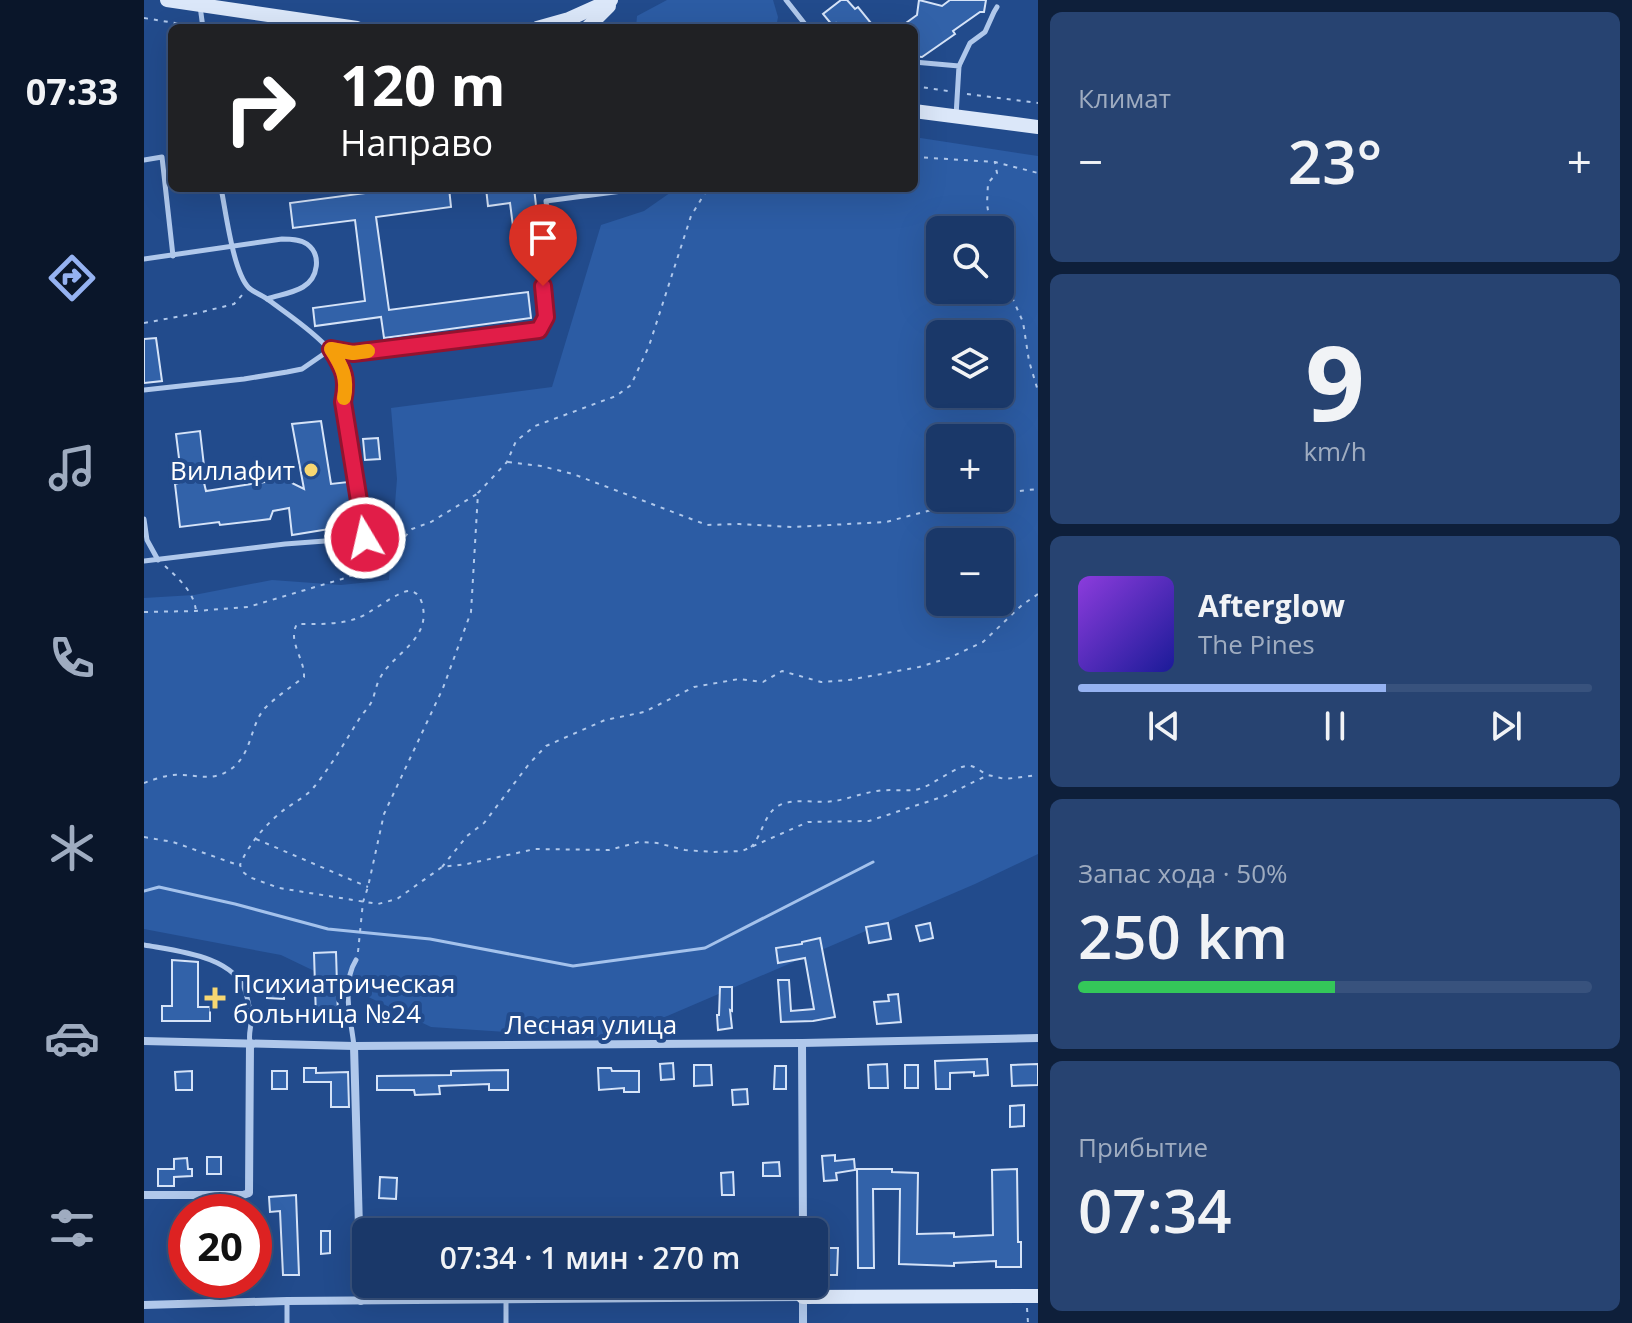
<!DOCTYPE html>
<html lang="ru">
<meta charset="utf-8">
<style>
body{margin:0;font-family:"Open Sans",sans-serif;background:#274371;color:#f1f3f6;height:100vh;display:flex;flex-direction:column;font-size:30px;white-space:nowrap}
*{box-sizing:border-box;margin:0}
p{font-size:26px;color:#9facc0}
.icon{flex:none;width:44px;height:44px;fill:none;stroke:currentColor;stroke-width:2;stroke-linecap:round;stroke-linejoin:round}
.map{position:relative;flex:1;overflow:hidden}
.side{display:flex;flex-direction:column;gap:12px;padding:12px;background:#0e1f3a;width:594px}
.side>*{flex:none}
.guide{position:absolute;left:24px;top:24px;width:750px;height:168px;border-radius:12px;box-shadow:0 8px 32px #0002,0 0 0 2px #38527d;background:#202124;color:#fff;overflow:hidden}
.controls{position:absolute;left:782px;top:216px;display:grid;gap:16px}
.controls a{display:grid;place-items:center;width:88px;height:88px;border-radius:12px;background:#1a3869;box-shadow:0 8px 32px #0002,0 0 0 2px #38527d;font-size:40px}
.speed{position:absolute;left:24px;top:1194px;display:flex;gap:16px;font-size:40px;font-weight:700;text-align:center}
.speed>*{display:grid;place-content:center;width:104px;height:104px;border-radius:50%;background:#1a3869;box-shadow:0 8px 32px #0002,0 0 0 2px #38527d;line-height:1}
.speed .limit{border:12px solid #d22;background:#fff;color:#111}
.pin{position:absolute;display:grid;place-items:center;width:68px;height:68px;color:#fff;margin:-82px -34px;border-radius:50% 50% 50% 0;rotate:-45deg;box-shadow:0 0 8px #0007}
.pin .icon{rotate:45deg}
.me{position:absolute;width:88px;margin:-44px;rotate:351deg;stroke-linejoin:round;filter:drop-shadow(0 0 6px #0008)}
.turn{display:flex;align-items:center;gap:28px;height:168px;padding:0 40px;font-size:36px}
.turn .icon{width:104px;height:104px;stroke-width:2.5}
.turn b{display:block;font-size:56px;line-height:68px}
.big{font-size:60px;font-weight:600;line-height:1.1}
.side .tile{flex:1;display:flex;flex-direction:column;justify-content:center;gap:12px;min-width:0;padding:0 28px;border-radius:12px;background:#274371}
.side .dial{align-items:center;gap:0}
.dial b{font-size:104px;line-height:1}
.song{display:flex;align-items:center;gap:24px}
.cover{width:96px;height:96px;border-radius:12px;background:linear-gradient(135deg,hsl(270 70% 55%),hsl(240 70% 35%))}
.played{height:8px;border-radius:4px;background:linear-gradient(90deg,#95b2f1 60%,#38527d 60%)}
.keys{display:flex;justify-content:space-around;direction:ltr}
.heat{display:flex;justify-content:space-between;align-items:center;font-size:44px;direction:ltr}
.charge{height:12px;border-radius:6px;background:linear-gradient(90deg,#34c759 50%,#38527d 0)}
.trip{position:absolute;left:208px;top:1218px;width:476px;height:80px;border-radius:12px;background:#1a3869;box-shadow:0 8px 32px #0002,0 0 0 2px #38527d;font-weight:600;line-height:80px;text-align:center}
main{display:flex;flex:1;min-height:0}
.tab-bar{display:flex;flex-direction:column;width:144px;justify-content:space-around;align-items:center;background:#0a162a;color:#9facc0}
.tab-bar .icon{width:56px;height:56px}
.tab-bar .selected{color:#95b2f1}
.tab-bar b{font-size:36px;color:#f1f3f6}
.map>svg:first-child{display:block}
</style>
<main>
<nav class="tab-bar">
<b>07:33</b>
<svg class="icon selected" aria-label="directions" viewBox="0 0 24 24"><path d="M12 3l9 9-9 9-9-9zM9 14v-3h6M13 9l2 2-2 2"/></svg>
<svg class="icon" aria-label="music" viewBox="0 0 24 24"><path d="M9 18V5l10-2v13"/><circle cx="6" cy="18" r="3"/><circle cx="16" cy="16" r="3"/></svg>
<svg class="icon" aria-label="phone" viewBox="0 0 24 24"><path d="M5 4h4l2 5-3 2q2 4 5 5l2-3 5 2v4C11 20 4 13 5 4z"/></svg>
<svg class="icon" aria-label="climate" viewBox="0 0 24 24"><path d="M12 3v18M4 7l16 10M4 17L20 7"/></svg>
<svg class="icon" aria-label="car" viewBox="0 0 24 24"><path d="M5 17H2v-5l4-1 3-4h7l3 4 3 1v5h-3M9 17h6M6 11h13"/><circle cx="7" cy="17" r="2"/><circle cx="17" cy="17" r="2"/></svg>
<svg class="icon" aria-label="filters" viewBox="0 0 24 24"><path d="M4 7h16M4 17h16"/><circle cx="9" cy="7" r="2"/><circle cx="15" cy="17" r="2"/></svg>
</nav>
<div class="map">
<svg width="894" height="1323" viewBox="0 0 894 1323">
<rect width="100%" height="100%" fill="#224b8c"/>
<!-- green -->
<g fill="#2c5ca4" fill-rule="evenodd">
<path d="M523 0H629L634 17 632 28H492L493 16Z"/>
<path d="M770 137 894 156V854L831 884 521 1017 450 1038 287 1027 137 955 0 929V598L50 595 128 580 197 585 245 580 253 479 247 408 408 387 457 225 500 211 533 188H770ZM796 230H856V290H796ZM796 334H856V394H796ZM796 438H856V498H796ZM796 542H856V602H796Z"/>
</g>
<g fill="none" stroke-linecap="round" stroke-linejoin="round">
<!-- stream -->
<path stroke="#a4c2ec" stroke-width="3" d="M0 891 15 887 91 904 184 929 286 939 429 966 561 948 729 862"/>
</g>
<!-- building -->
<g fill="#3262a9" stroke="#d5e3f8" stroke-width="2">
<path d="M697 0H703L711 9 714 7 731 28H712L708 24 703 28H696L692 23 689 26 679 14Z"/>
<path d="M775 0 798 6 806 0H842L840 12H836L809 31 811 34 778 57 770 56V28H755L773 15Z"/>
<path d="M259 188H305L307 207 232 217 245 310 384 292 387 318 240 338 237 317 171 326 169 308 221 301 211 220 149 228 146 203Z"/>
<path d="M342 188H390L395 231 370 234 366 203 344 206Z"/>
<path d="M12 338 18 381 0 383V339Z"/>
<path d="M177 421 187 484 204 482 210 525 148 535 145 508 129 511 126 519 76 525 75 522 36 527 31 484 38 482 32 434 56 431 60 466H56L62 491 140 479 160 489 148 424Z"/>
<path d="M234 438 236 459 221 460 219 439Z"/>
<path d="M744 923 747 939 725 943 722 927Z"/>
<path d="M786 923 789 938 776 941 772 926Z"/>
<path d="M676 938 691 1017 669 1021 637 1022 634 980H645L647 1011 670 1009 661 958 634 963 632 948 658 944V942Z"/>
<path d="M192 952 194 1017 172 1018 170 953Z"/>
<path d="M28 960 54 962V1007H66V1021H18V1006H28Z"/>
<path d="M124 982 140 983V999L123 998Z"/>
<path d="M576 987H588V1011L586 1010 588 1028 574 1030 573 1015H575Z"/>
<path d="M754 994 757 1022 733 1024 730 1002 745 1001 744 995Z"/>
<path d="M843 1059 844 1075 830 1076V1072L806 1073V1089H792L791 1061Z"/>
<path d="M529 1063 530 1079 517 1080 516 1064Z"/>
<path d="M743 1064 744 1088H725L724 1065Z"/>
<path d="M894 1064V1085L868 1086 867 1065Z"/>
<path d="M550 1065H567L568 1085 550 1086Z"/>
<rect x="761" y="1065" width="13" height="23"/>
<path d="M631 1066H642V1089H630Z"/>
<path d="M160 1068H172V1073L204 1072 205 1107H187V1082H160Z"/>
<path d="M454 1068H467L468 1071H495V1092H480V1088L455 1090Z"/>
<path d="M364 1070V1090H345V1084L295 1086 296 1094 271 1095 270 1090H233V1076L307 1075V1071Z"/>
<path d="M48 1071V1090H32L31 1072Z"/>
<rect x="128" y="1071" width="15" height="18"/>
<path d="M603 1089 604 1104 589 1105 588 1090Z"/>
<path d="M880 1105V1126L866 1127V1106Z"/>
<path d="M691 1155V1161L710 1159 711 1170 692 1173 693 1180 680 1181 678 1156Z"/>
<rect x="63" y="1157" width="14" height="17"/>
<path d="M43 1158 44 1169H48V1176L30 1177V1186H14V1169H30V1159Z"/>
<path d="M635 1162 636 1176H619V1163Z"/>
<path d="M713 1169H748V1172L774 1173 773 1234 810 1233V1237L849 1235 848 1170 873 1169 874 1242H877V1267H852V1261L810 1263V1266L755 1264 756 1189H729L730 1268H714Z"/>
<path d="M589 1172 590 1195H578L577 1173Z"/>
<path d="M236 1177 253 1178 252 1199 235 1198Z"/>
<path d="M152 1195 155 1275H139L136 1211 126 1212 125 1197Z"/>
<path d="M177 1231H186V1253L177 1254Z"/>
<path d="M670 1248H694L693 1275H670Z"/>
</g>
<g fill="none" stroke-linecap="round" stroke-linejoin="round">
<!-- path -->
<g stroke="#b0c8eb" stroke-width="2" stroke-dasharray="4 6" stroke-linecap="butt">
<path d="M0 18 50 26"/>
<path d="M770 86 804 91"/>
<path d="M823 94 894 103"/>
<path d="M770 157 851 162 894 173"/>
<path d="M847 230 843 204 844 183 853 173 851 163"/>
<path d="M856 270 879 322 885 361 894 391"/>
<path d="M0 323 54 313 90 304 99 294"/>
<path d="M364 462 397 466 429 474 563 525 595 524 648 527 742 522 833 498"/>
<path d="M856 493 894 489"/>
<path d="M21 566C35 579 50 592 52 611"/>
<path d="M0 612 52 611 104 607 198 579 232 567 268 529 287 522 333 494"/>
<path d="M0 783C11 779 24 774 36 775 53 775 68 781 84 771 109 756 105 726 121 708 132 697 147 687 160 677 161 659 143 641 153 624 172 624 195 625 214 618 227 613 257 589 266 591 273 592 276 597 278 603 288 640 250 652 236 678 232 685 231 694 228 701 225 707 221 711 217 716 202 740 188 765 170 787 163 796 151 802 141 809 123 823 105 843 96 865L99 872 105 877 135 888 234 904 253 899 298 867 323 864 391 849 465 850 495 842 513 843 541 850 569 852 598 851 664 822 725 821 801 796 844 775 861 779 894 775"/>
<path d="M0 837 29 842 94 865"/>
<path d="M112 839 224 887"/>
<path d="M607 847C618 836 620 814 634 806 650 797 673 804 690 801 704 799 718 793 733 791 745 789 758 791 770 790 788 788 813 763 827 766 832 767 838 772 843 775"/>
<path d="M298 867 323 836 340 823 385 764 402 746 461 720 500 712 550 687 595 679 619 682 638 671 677 682 705 680 775 667 805 658 839 642 878 605 894 594"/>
<path d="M214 952 219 902 224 887 240 814 299 688 327 612 334 493 363 462 372 441 391 426 472 396 487 385 505 346 547 216 564 188"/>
<path d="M883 1308 884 1323"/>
</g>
<!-- lane -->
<g stroke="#b0c8eb" stroke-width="5">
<path d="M642 0 664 28"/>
<path d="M56 6 59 28"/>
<path d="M770 62 815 66 812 116"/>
<path d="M815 66 826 43 841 32 850 12 853 7"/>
<path d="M0 160 18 157 29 256"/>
<path d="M0 259 138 239C146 239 156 239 163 244 178 255 174 278 159 287 149 293 135 295 123 299"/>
<path d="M0 390 100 379 143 372 158 369 187 349 209 353 395 330 402 317 399 286 408 251 402 201 501 188"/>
<path d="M0 519 3 540 14 560"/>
<path d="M0 561 141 544 221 538 199 402C200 397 202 390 202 384 202 352 150 319 126 301 120 296 111 293 105 288 89 272 82 212 77 188"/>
<path d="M0 945C33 951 91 956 102 993 104 1001 106 1010 107 1018 108 1026 104 1033 106 1042"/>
<path d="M210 1046C207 1019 197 984 212 960"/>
<path d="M143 1323V1301"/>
<path d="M362 1323V1300"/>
</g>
<!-- street -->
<g stroke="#b0c8eb" stroke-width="8">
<path d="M0 1041 210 1046 658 1043 894 1038"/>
<path d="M658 1043 659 1232"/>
<path d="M210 1046 217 1301"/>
<path d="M0 1195H99L105 1193 106 1043"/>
<path d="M0 1305 143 1301 659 1297"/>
<path d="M659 1323V1284"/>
</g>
<!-- secondary -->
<g stroke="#dbe7f9" stroke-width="14">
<path d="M23 0 213 28"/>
<path d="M393 28 425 19 467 0"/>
<path d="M443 28 465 6"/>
<path d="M770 111 894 127"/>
<path d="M659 1297 894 1296"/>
</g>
</g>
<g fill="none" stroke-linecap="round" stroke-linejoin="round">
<!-- route casing -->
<g stroke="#92132f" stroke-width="20">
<path id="route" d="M221 538 199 402C204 378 200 370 187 349L209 353 395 330 402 317 399 286"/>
</g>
<!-- route -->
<use href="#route" stroke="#e11d48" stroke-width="14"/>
<!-- slow -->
<path stroke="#f59e0b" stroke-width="14" d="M200 398C204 378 198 366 187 349L209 353 224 351"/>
</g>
<!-- markers -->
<g fill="#f7d772" stroke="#224b8c" stroke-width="3">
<circle cx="167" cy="470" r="8"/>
<path d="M67 986h8v8h8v8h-8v8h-8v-8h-8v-8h8z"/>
</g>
<g text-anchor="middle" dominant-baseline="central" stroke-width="8" stroke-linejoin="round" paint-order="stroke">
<!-- poi labels -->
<g font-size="26" fill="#fff" stroke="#224b8c" text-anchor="end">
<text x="151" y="470">Виллафит</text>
<text x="89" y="983" text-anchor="start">Психиатрическая<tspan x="89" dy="30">больница №24</tspan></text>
</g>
<!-- street labels -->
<g font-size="26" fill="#fff" stroke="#224b8c">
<text x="447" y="1024">Лесная улица</text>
</g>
</g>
</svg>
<div class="controls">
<a><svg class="icon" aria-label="search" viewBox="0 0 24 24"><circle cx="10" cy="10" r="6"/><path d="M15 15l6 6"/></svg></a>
<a><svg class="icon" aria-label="layers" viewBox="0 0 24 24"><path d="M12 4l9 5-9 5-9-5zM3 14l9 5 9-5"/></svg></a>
<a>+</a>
<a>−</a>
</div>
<div class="speed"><div class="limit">20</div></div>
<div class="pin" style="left:399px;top:286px;background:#d93025"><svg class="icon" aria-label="arrive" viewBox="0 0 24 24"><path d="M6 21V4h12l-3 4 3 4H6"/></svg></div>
<svg class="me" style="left:221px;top:538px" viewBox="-20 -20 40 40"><circle r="17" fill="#e11d48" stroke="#fff" stroke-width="3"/><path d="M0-11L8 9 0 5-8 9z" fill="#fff"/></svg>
<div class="trip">07:34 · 1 мин · 270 m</div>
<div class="guide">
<div class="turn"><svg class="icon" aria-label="right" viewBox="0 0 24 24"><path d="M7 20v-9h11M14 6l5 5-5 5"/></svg><div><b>120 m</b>Направо</div></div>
</div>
</div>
<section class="side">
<div class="tile"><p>Климат</p>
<div class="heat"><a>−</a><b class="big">23°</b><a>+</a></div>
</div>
<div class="tile dial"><b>9</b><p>km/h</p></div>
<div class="tile">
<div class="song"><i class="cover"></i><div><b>Afterglow</b><p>The Pines</p></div></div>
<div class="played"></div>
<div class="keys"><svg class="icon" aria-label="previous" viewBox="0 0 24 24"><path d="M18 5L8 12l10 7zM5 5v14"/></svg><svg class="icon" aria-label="pause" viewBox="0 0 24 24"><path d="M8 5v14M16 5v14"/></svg><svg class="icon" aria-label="next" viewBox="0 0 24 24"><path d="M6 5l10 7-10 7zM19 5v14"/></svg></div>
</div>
<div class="tile"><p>Запас хода · 50%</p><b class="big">250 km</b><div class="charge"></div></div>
<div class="tile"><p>Прибытие</p><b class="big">07:34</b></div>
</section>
</main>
